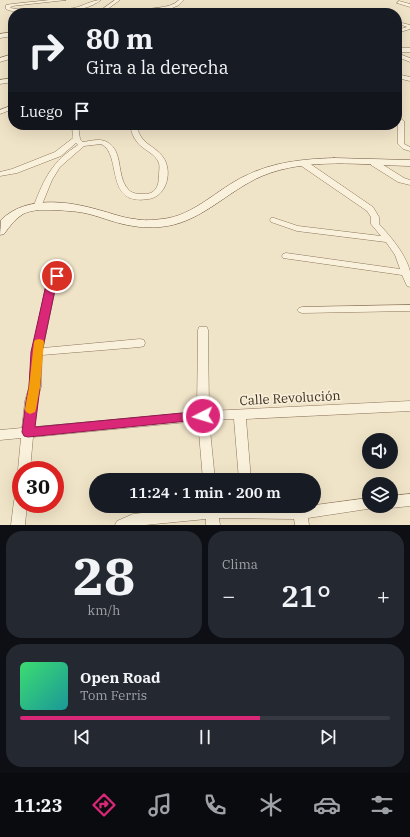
<!DOCTYPE html>
<html lang="es">
<meta charset="utf-8">
<style>
body{margin:0;font-family:"IBM Plex Serif",serif;background:#242831;color:#f1f3f6;height:100vh;display:flex;flex-direction:column;font-size:15px;white-space:nowrap}
*{box-sizing:border-box;margin:0}
p{font-size:13px;color:#9ea1a6}
.icon{flex:none;width:22px;height:22px;fill:none;stroke:currentColor;stroke-width:2;stroke-linecap:round;stroke-linejoin:round}
.map{position:relative;height:525px;overflow:hidden}
.side{display:flex;flex-direction:column;gap:6px;padding:6px;background:#0d0f14;flex:1}
.side>*{flex:none}
.guide{position:absolute;left:8px;top:8px;width:394px;height:122px;border-radius:16px;box-shadow:0 4px 16px #0002;background:#171b24;color:#f1f3f6;overflow:hidden}
.buttons{position:absolute;left:362px;top:433px;display:grid;gap:8px}
.buttons a{display:grid;place-items:center;width:36px;height:36px;border-radius:50%;background:#171b24;box-shadow:0 4px 16px #0002;font-size:20px}
.speed{position:absolute;left:12px;top:461px;display:flex;gap:8px;font-size:20px;font-weight:700;text-align:center}
.speed>*{display:grid;place-content:center;width:52px;height:52px;border-radius:50%;background:#171b24;box-shadow:0 4px 16px #0002;line-height:1}
.speed .limit{border:6px solid #d22;background:#fff;color:#111}
.pin{position:absolute;display:grid;place-items:center;width:34px;height:34px;color:#fff;margin:-17px;border:2px solid #fff;border-radius:50%;box-shadow:0 1px 4px #0007}
.me{position:absolute;width:44px;margin:-22px;rotate:265deg;stroke-linejoin:round;filter:drop-shadow(0 0 3px #0008)}
.turn{display:flex;align-items:center;gap:14px;height:84px;padding:0 12px;font-size:18px}
.turn .icon{width:52px;height:52px;stroke-width:2.5}
.turn b{display:block;font-size:28px;line-height:34px}
.then{display:flex;align-items:center;height:38px;padding:0 12px;background:#0003;gap:8px;font-size:15px}
.big{font-size:30px;font-weight:600;line-height:1.1}
.side .widget{flex:1;display:flex;flex-direction:column;justify-content:center;gap:6px;min-width:0;padding:0 14px;border-radius:16px;background:#242831}
.side .dial{align-items:center;gap:0}
.dial b{font-size:52px;line-height:1}
.song{display:flex;align-items:center;gap:12px}
.cover{width:48px;height:48px;border-radius:6px;background:linear-gradient(135deg,hsl(140 70% 55%),hsl(180 70% 35%))}
.played{height:4px;border-radius:2px;background:linear-gradient(90deg,#db2777 65%,#363941 65%)}
.keys{display:flex;justify-content:space-around;direction:ltr}
.heat{display:flex;justify-content:space-between;align-items:center;font-size:22px;direction:ltr}
.side .tiles{flex:1;display:grid;gap:6px;grid-template-columns:1fr 1fr}
.widget:last-child{grid-column:span 2}
.trip{position:absolute;left:89px;top:473px;width:232px;height:40px;border-radius:20px;background:#171b24;box-shadow:0 4px 16px #0002;font-weight:600;line-height:40px;text-align:center}
.tabs{display:flex;height:64px;justify-content:space-around;align-items:center;background:#090b0e;color:#9ea1a6}
.tabs .icon{width:28px;height:28px}
.tabs .active{color:#db2777}
.tabs b{font-size:18px;color:#f1f3f6}
.map>svg:first-child{display:block}
</style>
<div class="map">
<svg width="410" height="525" viewBox="0 0 410 525">
<rect width="100%" height="100%" fill="#f0e4c8"/>
<g fill="none" stroke-linecap="round" stroke-linejoin="round">
<!-- minor casing -->
<g stroke="#8d765c" stroke-width="1">
<g id="minor">
<path d="M50 0H66L12 6 10 8C27 11 58 11 74 8 83 6 92 0 101 0 97 3 90 7 84 8 69 12 18 16 6 9V5L12 4Z"/>
<path d="M115 0H120L102 13H97Z"/>
<path d="M179 0H184L179 5 170 9 138 13C150 5 168 11 179 0Z"/>
<path d="M399 1 410 4V7L397 3Z"/>
<path d="M402 23 410 25V29L397 33V30L407 27 402 25Z"/>
<path d="M13 32V36L0 38V34Z"/>
<path d="M397 48H410V52H401L402 55 410 58V62L398 57Z"/>
<path d="M13 54V58L0 62V58Z"/>
<path d="M397 74 410 77V81L397 78Z"/>
<path d="M13 78V82L0 84V80Z"/>
<path d="M13 105V109L0 114V110Z"/>
<path d="M401 119 404 121V144L410 147V151L403 149 398 144V121Z"/>
<path d="M72 125H78L80 139 83 142C90 141 100 138 107 142 124 151 116 176 128 189 131 193 136 194 142 194 155 195 159 187 159 175 159 171 160 167 159 163 155 153 143 150 137 142 133 137 131 131 130 125H136C142 146 152 143 163 157 173 171 167 196 149 199 103 207 123 154 101 144L84 146 60 167 52 180 41 207H38L34 205C45 177 52 162 78 145L76 143 61 156 17 173 0 176V172L12 169 55 152 73 138Z"/>
<path d="M300 161H306L373 207 379 217V224C391 237 405 253 410 271 410 276 410 282 410 287L407 286 402 275 283 258 282 256 283 254 286 253 400 269 395 255 386 242 297 231 271 222 270 220 271 218H274L298 226 381 236 371 224V217L367 211 300 165Z"/>
<path d="M371 161H377L404 178 410 180V185L398 182 371 165Z"/>
<path d="M57 273 62 276 56 285 43 348 140 339 144 340 145 343 144 346 140 347 42 355 41 387 37 401 34 427 197 412 198 330 199 327H207L208 330 209 411 410 401V411L246 419 251 480H239L234 419 209 420 215 480H203L198 421 33 437 30 470H21V474H20L18 470 21 438 0 440V430L22 428 25 401 29 387 32 352 46 285 54 274Z"/>
<path d="M410 305V311L302 313 299 312 297 310 299 308 302 307Z"/>
<path d="M410 494V506L391 508 386 506H391V496Z"/>
<path d="M21 495V504H27L25 525H11L14 501 16 497Z"/>
<path d="M369 498V506H375L374 508 308 518 309 525H295L294 519 219 518 220 525H206V519L145 525H115L117 521 133 514 204 506 300 507Z"/>
</g>
</g>
<!-- secondary casing -->
<g stroke="#6f573f" stroke-width="1">
<path id="secondary" d="M334 158 410 160V166C362 165 308 157 262 176 227 191 200 224 160 227 151 227 142 228 133 226 118 224 104 218 89 214 78 211 67 211 56 210 45 210 33 209 23 214 15 219 10 226 4 234L0 235 1 220C26 195 68 201 99 210 111 213 123 218 135 219 143 221 153 220 162 219 194 216 217 189 245 176 273 162 303 159 334 158Z"/>
</g>
<!-- minor -->
<use href="#minor" fill="#faf1dc" fill-rule="evenodd"/>
<!-- secondary -->
<use href="#secondary" fill="#faf1dc" fill-rule="evenodd"/>
</g>
<!-- route -->
<path fill="#db2777" stroke="#8e194d" d="M57 273 62 276 56 285 42 352 40 387 35 427 203 411 208 412 209 416 208 419 28 437 24 436 22 432 26 401 29 387 31 352 46 285 54 274Z"/>
<!-- slow -->
<path fill="#f59e0b" d="M39 339 43 340 44 342 40 387 36 409 35 412 30 414 26 412 25 409 29 387 34 342 35 340Z"/>
<g text-anchor="middle" dominant-baseline="central" stroke-width="3.5" stroke-linejoin="round" paint-order="stroke">
<!-- near-street labels -->
<g font-size="13" fill="#3d2e20" stroke="#f7eed8">
<text transform="translate(290 398) rotate(-3)">Calle Revolución</text>
</g>
</g>
</svg>
<div class="buttons">
<a><svg class="icon" aria-label="sound" viewBox="0 0 24 24"><path d="M4 9h4l5-4v14l-5-4H4zM17 9q2 3 0 6"/></svg></a>
<a><svg class="icon" aria-label="layers" viewBox="0 0 24 24"><path d="M12 4l9 5-9 5-9-5zM3 14l9 5 9-5"/></svg></a>
</div>
<div class="speed"><div class="limit">30</div></div>
<div class="pin" style="left:57px;top:276px;background:#d93025"><svg class="icon" aria-label="arrive" viewBox="0 0 24 24"><path d="M6 21V4h12l-3 4 3 4H6"/></svg></div>
<svg class="me" style="left:203px;top:416px" viewBox="-20 -20 40 40"><circle r="17" fill="#db2777" stroke="#fff" stroke-width="3"/><path d="M0-11L8 9 0 5-8 9z" fill="#fff"/></svg>
<div class="trip">11:24 · 1 min · 200 m</div>
<div class="guide">
<div class="turn"><svg class="icon" aria-label="right" viewBox="0 0 24 24"><path d="M7 20v-9h11M14 6l5 5-5 5"/></svg><div><b>80 m</b>Gira a la derecha</div></div>
<div class="then">Luego<svg class="icon" aria-label="arrive" viewBox="0 0 24 24"><path d="M6 21V4h12l-3 4 3 4H6"/></svg></div>
</div>
</div>
<section class="side">
<div class="tiles">
<div class="widget dial"><b>28</b><p>km/h</p></div>
<div class="widget"><p>Clima</p>
<div class="heat"><a>−</a><b class="big">21°</b><a>+</a></div>
</div>
<div class="widget">
<div class="song"><i class="cover"></i><div><b>Open Road</b><p>Tom Ferris</p></div></div>
<div class="played"></div>
<div class="keys"><svg class="icon" aria-label="previous" viewBox="0 0 24 24"><path d="M18 5L8 12l10 7zM5 5v14"/></svg><svg class="icon" aria-label="pause" viewBox="0 0 24 24"><path d="M8 5v14M16 5v14"/></svg><svg class="icon" aria-label="next" viewBox="0 0 24 24"><path d="M6 5l10 7-10 7zM19 5v14"/></svg></div>
</div>
</div>
</section>
<nav class="tabs">
<b>11:23</b>
<svg class="icon active" aria-label="directions" viewBox="0 0 24 24"><path d="M12 3l9 9-9 9-9-9zM9 14v-3h6M13 9l2 2-2 2"/></svg>
<svg class="icon" aria-label="music" viewBox="0 0 24 24"><path d="M9 18V5l10-2v13"/><circle cx="6" cy="18" r="3"/><circle cx="16" cy="16" r="3"/></svg>
<svg class="icon" aria-label="phone" viewBox="0 0 24 24"><path d="M5 4h4l2 5-3 2q2 4 5 5l2-3 5 2v4C11 20 4 13 5 4z"/></svg>
<svg class="icon" aria-label="climate" viewBox="0 0 24 24"><path d="M12 3v18M4 7l16 10M4 17L20 7"/></svg>
<svg class="icon" aria-label="car" viewBox="0 0 24 24"><path d="M5 17H2v-5l4-1 3-4h7l3 4 3 1v5h-3M9 17h6M6 11h13"/><circle cx="7" cy="17" r="2"/><circle cx="17" cy="17" r="2"/></svg>
<svg class="icon" aria-label="filters" viewBox="0 0 24 24"><path d="M4 7h16M4 17h16"/><circle cx="9" cy="7" r="2"/><circle cx="15" cy="17" r="2"/></svg>
</nav>
